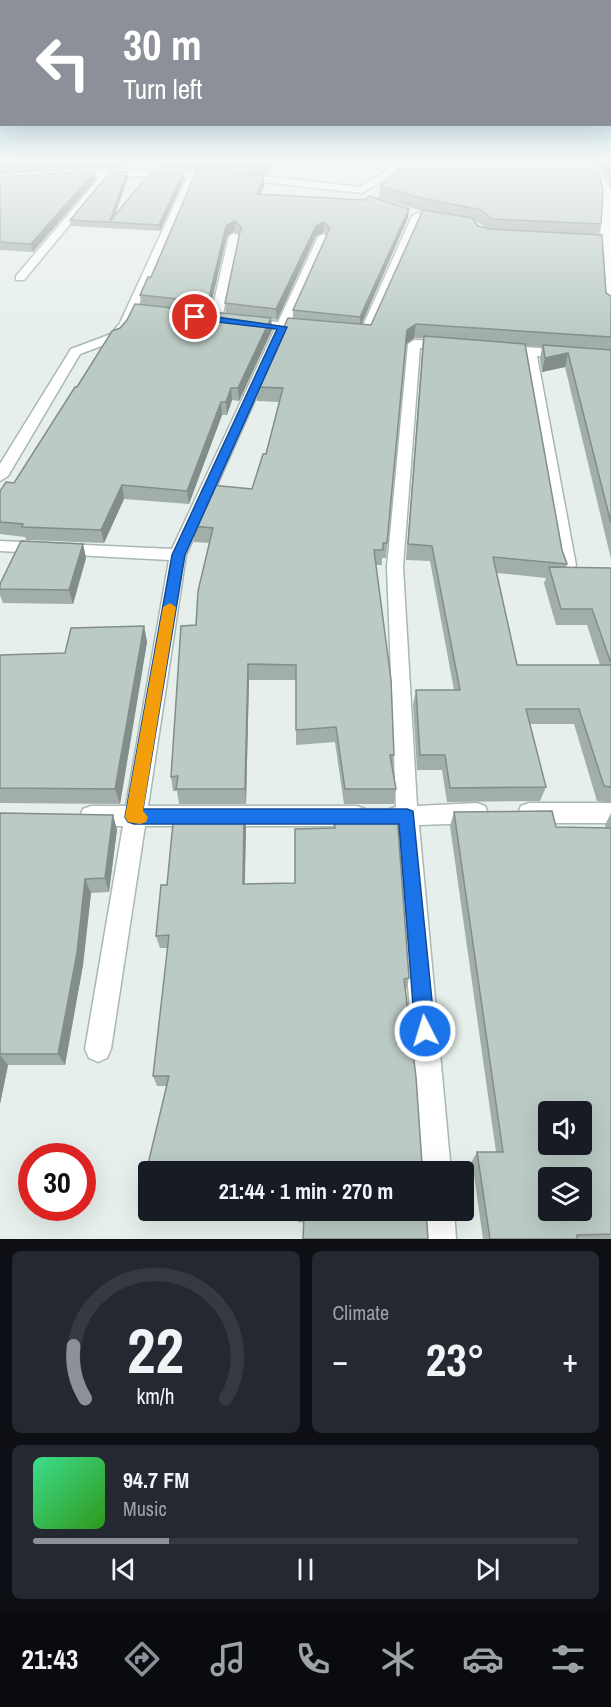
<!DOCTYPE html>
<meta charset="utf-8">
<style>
body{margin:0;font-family:"Archivo Narrow",sans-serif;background:#242831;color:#f1f3f6;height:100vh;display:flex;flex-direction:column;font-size:22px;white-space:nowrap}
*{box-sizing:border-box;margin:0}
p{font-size:20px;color:#9ea1a6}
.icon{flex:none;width:33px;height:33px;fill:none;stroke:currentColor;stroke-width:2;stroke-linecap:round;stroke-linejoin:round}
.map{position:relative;height:1239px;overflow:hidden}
.sheet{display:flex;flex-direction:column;gap:12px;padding:12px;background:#0d0f14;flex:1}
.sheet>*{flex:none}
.guide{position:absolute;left:0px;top:0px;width:612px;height:126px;box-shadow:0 6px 24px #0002;background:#8c9099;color:#fff;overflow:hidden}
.controls{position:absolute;left:538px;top:1101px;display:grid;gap:12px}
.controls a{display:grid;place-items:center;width:54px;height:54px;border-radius:6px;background:#171b24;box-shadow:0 6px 24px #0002;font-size:30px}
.speed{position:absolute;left:18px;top:1143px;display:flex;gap:12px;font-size:30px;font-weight:700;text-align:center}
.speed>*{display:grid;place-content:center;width:78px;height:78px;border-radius:50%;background:#171b24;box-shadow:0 6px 24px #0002;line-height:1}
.speed .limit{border:9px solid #d22;background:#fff;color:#111}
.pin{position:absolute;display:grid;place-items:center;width:51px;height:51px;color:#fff;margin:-26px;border:3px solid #fff;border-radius:50%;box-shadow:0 2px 6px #0007}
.me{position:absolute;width:66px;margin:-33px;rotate:355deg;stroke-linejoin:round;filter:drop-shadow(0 0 4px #0008)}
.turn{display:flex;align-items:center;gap:21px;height:126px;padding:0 24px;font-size:27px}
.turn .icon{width:78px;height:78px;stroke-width:2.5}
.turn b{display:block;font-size:42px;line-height:51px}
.big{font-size:45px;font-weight:700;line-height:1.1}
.sheet .card{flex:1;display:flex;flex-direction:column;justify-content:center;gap:9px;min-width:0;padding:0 21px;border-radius:9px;background:#242831}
.sheet .dial{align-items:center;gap:0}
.dial svg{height:156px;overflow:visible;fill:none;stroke:#363941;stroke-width:7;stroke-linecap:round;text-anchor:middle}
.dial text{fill:#f1f3f6;stroke:none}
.song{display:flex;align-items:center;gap:18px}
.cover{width:72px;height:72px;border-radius:9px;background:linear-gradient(135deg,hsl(150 70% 55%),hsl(110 70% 35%))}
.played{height:6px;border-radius:3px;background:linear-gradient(90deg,#8c9099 25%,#363941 25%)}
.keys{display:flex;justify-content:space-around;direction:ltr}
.heat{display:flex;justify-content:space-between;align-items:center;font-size:33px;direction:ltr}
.sheet .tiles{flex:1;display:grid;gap:12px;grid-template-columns:1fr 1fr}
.card:last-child{grid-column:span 2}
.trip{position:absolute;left:138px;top:1161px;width:336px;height:60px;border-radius:6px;background:#171b24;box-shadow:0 6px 24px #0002;font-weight:700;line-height:60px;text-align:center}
.dock{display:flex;height:96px;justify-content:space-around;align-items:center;background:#090b0e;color:#9ea1a6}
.dock .icon{width:42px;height:42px}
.dock .current{color:#8c9099}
.dock b{font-size:27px;color:#f1f3f6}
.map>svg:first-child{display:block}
</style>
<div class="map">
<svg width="611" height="1239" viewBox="0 0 611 1239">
<rect width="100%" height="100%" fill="#e6efeb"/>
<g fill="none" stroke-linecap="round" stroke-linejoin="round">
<!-- street casing -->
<g stroke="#a8b8b2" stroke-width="3">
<g id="street">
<path d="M400 162H411L362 193 237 179 196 177 127 331 120 339 80 354 8 476 0 481V464L71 349 111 334 120 323 187 177 110 176 24 280H16V276L100 177 71 180 68 179V175L120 169 237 173 360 187Z"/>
<path d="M581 162H590L605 178 611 192V311L605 307 601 246 578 244 573 241 578 238 600 239 603 197 598 181Z"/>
<path d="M417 213 422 216 371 334 365 338 349 336V330H361L412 216Z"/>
<path d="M234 233 239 236 222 319 216 323 210 319 229 236Z"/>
<path d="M323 234 328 237 290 323 308 325 314 329 308 333 286 330 186 555 148 806H357L365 809 368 816 365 823 357 826H145L111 1049 107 1058 98 1062 89 1058 85 1049 123 826H91L83 823 80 816 83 809 91 806H126L169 560 0 551V541L172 549 275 329 249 327 243 323 249 319 278 322 318 237Z"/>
<path d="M414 340 448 341 454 345 448 349 420 348 403 567 417 806 477 803 485 806 488 813 485 820 477 823 419 825 451 1172H421L397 826 389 823 386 816 389 809 396 807 387 567 408 344Z"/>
<path d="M502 345 611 354V362L537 356 576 565 574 569 568 571 560 565 524 355 498 352 496 349Z"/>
<path d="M529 803H611V823H529L521 820 518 813 521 806Z"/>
<path d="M424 1210H454L456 1239H426Z"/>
</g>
</g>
<!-- street -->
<use href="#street" fill="#fff" fill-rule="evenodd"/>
</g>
<!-- wall -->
<g fill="#a1aea9" fill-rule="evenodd">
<path d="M0 162H133L131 167 0 174Z"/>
<path d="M160 162H274L269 175 204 171 264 186 261 194 408 218 361 324 371 325 422 211 379 198 380 186 601 224 598 235 606 293 611 296V559L565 367 542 372 540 359 542 347 525 346 562 550 567 564 566 568H611V803L597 801 574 724H530L546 787 540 801 447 802 442 770H417L413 705 416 690H454L430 561 406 560 423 338H414L406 344 386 558H382V565H376L394 755 393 769 396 789 394 804H344L335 742 296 745V680H249L246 804H179L177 791H173L171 777 209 543 194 542 193 526 252 489 266 454 279 402 257 401V387L293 319V310L327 235 324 232 316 236 277 320 271 319 272 330 239 401 232 400 227 415H222L189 504 124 499 104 543 26 540 25 537 0 534V491L14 483 77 387 120 328 141 305 140 295 151 277 197 170 160 168ZM475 222 479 223 486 228 478 226ZM235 231 239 235 225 303 226 313 209 312 227 236ZM497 573 546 578 544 583 556 625H587L600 665H517Z"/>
<path d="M593 162H611V187L607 176Z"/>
<path d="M183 173 184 179 160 231 71 226 70 220 128 178 115 214Z"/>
<path d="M0 177 96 179 33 252 0 250Z"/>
<path d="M83 544 86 558 73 604 3 603 0 595V584Z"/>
<path d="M144 626 147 642 120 804 0 803V655L65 653Z"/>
<path d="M454 812 556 827 606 828 605 825 611 813V1239H483L472 1161 477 1152H496L450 826Z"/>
<path d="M0 813 117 829 109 892 91 893 83 965 65 1065H8L0 1104Z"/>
<path d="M244 813 246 828 245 884 295 883 333 828 334 814 409 978 406 991H405L422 1164 148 1172V1193L143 1185 167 1086H157L153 1076 168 948H160L156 936 167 885Z"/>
<path d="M239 1210H278L277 1218Z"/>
<path d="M298 1210 428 1239 298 1222Z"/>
</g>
<!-- shaded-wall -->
<g fill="#838d89">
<path d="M271 162H274L269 175V168Z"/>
<path d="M95 171 96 179 33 252 31 244Z"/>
<path d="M127 172 128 178 112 222 110 221Z"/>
<path d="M183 173 184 179 160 231 159 225Z"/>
<path d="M264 176V186L257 203V194Z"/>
<path d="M409 209 408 218 360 328V317Z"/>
<path d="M235 221V231L227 236 209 313 208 302 226 226Z"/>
<path d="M324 222V232L316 236 277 320 276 309 316 226Z"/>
<path d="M271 318 272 330 239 401 238 388Z"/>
<path d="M416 324 414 338 406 344 386 558 407 330Z"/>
<path d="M568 353 565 367 542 372 545 358Z"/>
<path d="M231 388 232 400 227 415 226 402Z"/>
<path d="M221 402 222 415 189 504 187 491Z"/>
<path d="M122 485 124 499 104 543 101 530Z"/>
<path d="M83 544 86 558 73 604 69 590Z"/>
<path d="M144 626 147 642 120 804 115 789Z"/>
<path d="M248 664 249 680 246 804 245 789Z"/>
<path d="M244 813 246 828 244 897 243 884Z"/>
<path d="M113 815 117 829 109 892 105 878Z"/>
<path d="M85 879 91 893 83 965 65 1065 58 1054Z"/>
<path d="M0 1055 8 1065 0 1104Z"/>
</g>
<!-- building -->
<g fill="#bbcac4" stroke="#838d89" stroke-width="1.5" fill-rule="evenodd">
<path d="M0 162H86L0 167Z"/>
<path d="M184 162H271L269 168Z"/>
<path d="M399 162H590L600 177 603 191 601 224 492 219 481 210 421 198 380 186 397 173Z"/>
<path d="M197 170 264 176 257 194 365 200 369 196 409 209 360 317 293 310 330 228 324 222 316 226 276 309 225 303 241 227 235 221 226 226 208 302 140 295 148 277H151Z"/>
<path d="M95 171 31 244 0 242V177Z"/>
<path d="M111 171 127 172 110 221 151 172 183 173 159 225 70 220Z"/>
<path d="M423 210 472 218 478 226 490 229 602 235 606 293 611 296V337L416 324 407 330 387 543H383V550H374L391 680 394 755H390L396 789H345L336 727 296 730V665L248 664 245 789H176L178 776 171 777 181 626 196 625 198 591 213 528 193 526 211 485 252 489 263 454H266L283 388 257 387 288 318 371 325Z"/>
<path d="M135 304 271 318 238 388H231L226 402H221L187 491 122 485 101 530 22 527 23 524 0 522V491L6 482 14 483 75 387H77L112 331 120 328 127 320Z"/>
<path d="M424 336 525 344 562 550 567 564 493 557 517 665H611V787L604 786 579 709H526L546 787 450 788 445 755H420L416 690H460L432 546 408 544Z"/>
<path d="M543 345 611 350V523L568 353 545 358Z"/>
<path d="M21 541 83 544 69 590 0 589V584Z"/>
<path d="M549 567 611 568V663L592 609H561Z"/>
<path d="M144 626 115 789 0 788V655L65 653 71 628Z"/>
<path d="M552 811 556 827 611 828V1234L577 1235V1239H490L477 1152H503L454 812ZM549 1112H582V1144H549ZM549 1178H582V1210H549Z"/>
<path d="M0 813 113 815 105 878 85 879 77 953 58 1054H0Z"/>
<path d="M174 813H244L243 884 295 883V829L335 828 334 814H397L409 978 404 979 416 1077 422 1164 427 1166 428 1172H148V1186L143 1185 169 1076H153L169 935 156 936 161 885H167Z"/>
<path d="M298 1210H426L428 1239H303L304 1216 298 1214Z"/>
</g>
<!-- sky -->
<linearGradient id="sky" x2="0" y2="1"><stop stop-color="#84bce0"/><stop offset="0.48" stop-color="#f4f8f6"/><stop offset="1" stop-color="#f4f8f6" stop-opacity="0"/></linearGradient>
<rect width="611" height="336" fill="url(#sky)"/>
<!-- route -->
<path fill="#1a73e8" stroke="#114b97" stroke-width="1.5" d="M195 314 287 327 185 555 143 809H407L413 811 435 1031 432 1038 425 1041 418 1038 415 1031 399 824H134L128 822 125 817 172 555 277 329 192 319V315Z"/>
<!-- slow -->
<path fill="#f59e0b" d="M170 603 176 607 143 811 148 817 146 822 140 824 128 822 125 817 163 607Z"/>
</svg>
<div class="controls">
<a><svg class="icon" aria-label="sound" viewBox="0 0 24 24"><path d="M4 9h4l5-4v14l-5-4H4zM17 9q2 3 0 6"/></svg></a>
<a><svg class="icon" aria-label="layers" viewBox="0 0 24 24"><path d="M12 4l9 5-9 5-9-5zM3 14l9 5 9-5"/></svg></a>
</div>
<div class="speed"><div class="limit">30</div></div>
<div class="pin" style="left:195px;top:317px;background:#d93025"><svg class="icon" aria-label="arrive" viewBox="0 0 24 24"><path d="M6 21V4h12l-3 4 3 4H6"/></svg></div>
<svg class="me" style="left:425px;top:1031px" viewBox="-20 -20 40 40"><circle r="17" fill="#1a73e8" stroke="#fff" stroke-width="3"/><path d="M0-11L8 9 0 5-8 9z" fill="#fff"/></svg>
<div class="trip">21:44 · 1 min · 270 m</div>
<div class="guide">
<div class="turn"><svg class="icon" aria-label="left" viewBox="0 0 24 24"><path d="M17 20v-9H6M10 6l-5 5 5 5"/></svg><div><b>30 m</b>Turn left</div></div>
</div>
</div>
<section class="sheet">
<div class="tiles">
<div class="card dial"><svg viewBox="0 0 100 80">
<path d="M14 69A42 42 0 1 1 86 69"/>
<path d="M14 69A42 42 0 0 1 8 42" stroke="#8c9099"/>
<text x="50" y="56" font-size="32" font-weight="700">22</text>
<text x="50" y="72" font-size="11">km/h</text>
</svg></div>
<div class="card"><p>Climate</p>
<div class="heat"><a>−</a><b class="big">23°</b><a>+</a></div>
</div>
<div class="card">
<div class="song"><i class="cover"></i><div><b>94.7 FM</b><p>Music</p></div></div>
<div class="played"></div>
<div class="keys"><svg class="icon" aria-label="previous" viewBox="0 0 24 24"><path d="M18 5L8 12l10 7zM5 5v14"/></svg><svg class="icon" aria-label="pause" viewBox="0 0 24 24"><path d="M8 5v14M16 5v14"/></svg><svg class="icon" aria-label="next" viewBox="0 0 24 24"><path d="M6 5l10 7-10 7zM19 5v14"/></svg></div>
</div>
</div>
</section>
<nav class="dock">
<b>21:43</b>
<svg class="icon current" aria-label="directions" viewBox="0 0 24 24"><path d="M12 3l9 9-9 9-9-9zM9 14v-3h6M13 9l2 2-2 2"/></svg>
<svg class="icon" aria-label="music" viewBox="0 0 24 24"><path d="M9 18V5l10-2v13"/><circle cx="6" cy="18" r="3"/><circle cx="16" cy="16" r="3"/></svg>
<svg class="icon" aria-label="phone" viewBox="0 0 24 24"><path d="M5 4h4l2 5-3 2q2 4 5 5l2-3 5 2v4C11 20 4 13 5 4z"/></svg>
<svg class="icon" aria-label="climate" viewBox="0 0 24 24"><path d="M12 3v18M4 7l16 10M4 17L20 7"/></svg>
<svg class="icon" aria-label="car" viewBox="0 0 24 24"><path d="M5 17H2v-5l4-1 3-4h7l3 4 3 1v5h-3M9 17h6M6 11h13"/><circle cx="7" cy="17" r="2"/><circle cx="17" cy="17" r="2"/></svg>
<svg class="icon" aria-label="filters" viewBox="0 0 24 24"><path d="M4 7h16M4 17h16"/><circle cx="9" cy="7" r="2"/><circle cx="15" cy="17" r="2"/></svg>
</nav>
